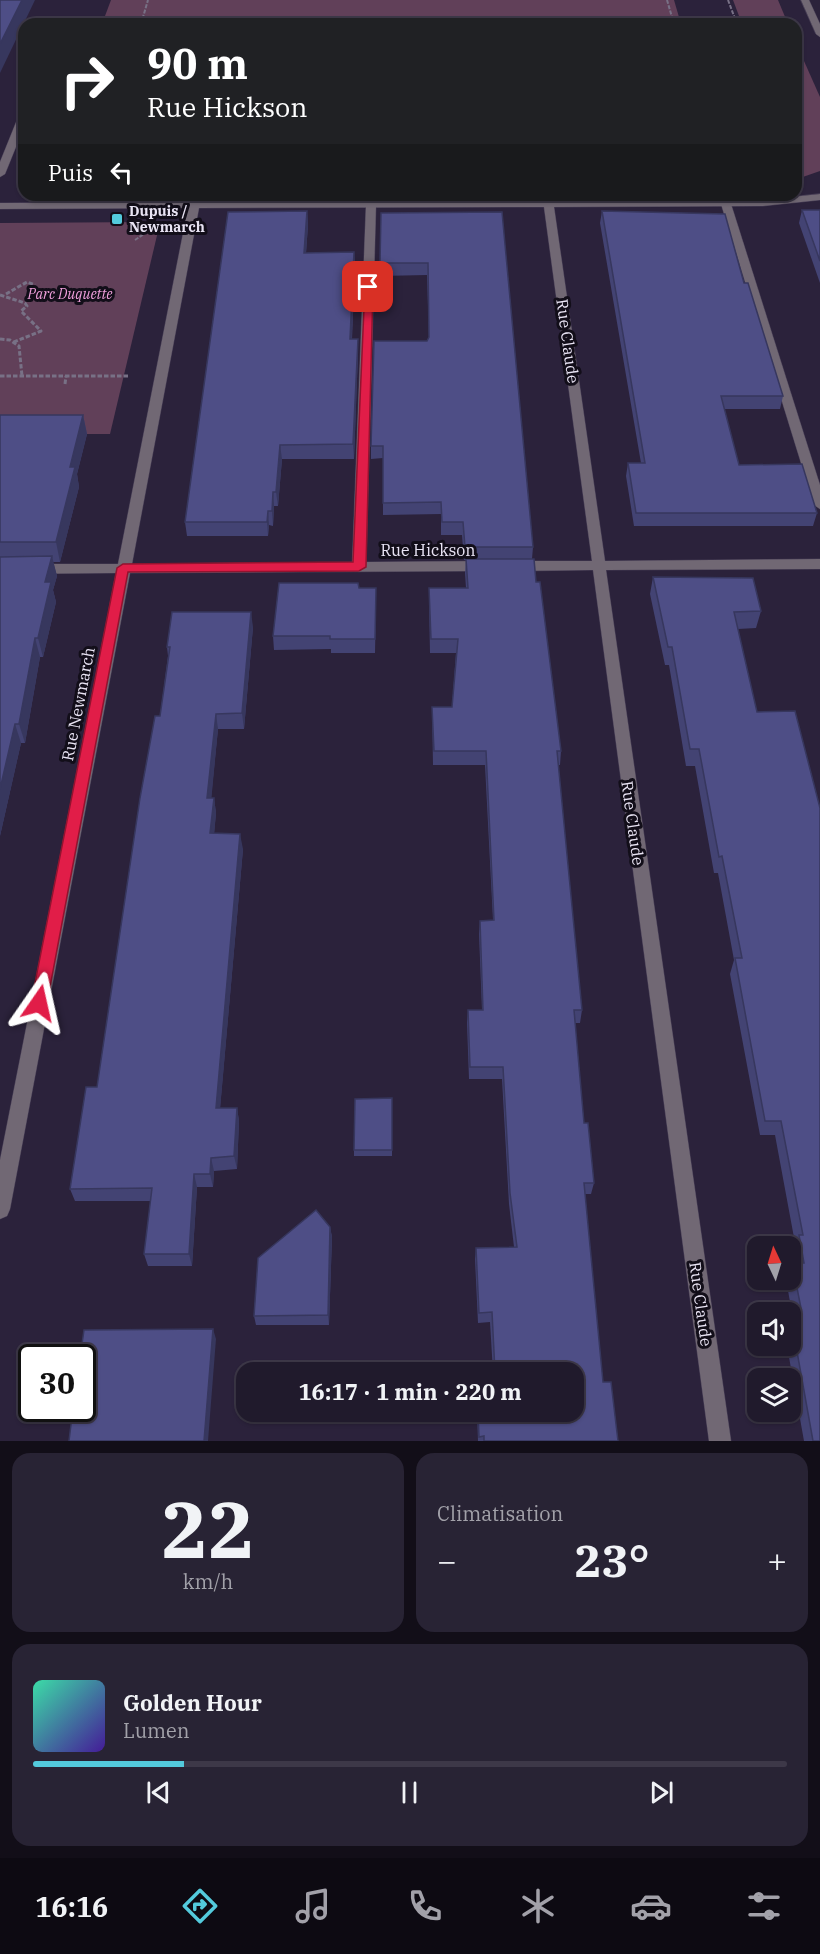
<!DOCTYPE html>
<html lang="fr">
<meta charset="utf-8">
<style>
body{margin:0;font-family:"IBM Plex Serif",serif;background:#282334;color:#f1f3f6;height:100vh;display:flex;flex-direction:column;font-size:22px;white-space:nowrap}
*{box-sizing:border-box;margin:0}
p{font-size:20px;color:#a2a1a9}
.icon{flex:none;width:33px;height:33px;fill:none;stroke:currentColor;stroke-width:2;stroke-linecap:round;stroke-linejoin:round}
.map{position:relative;height:1441px;overflow:hidden}
.side{display:flex;flex-direction:column;gap:12px;padding:12px;background:#120e18;flex:1}
.side>*{flex:none}
.banner{position:absolute;left:18px;top:18px;width:784px;height:183px;border-radius:18px;box-shadow:0 2px 4px #0004,0 0 0 2px #3d3848;background:#202124;color:#fff;overflow:hidden}
.needle{width:39px;rotate:356deg}
.fabs{position:absolute;left:747px;top:1236px;display:grid;gap:12px}
.fabs a{display:grid;place-items:center;width:54px;height:54px;border-radius:12px;background:#201a2c;box-shadow:0 2px 4px #0004,0 0 0 2px #3d3848;font-size:30px}
.speed{position:absolute;left:18px;top:1344px;display:flex;gap:12px;font-size:30px;font-weight:700;text-align:center}
.speed>*{display:grid;place-content:center;width:78px;height:78px;border-radius:50%;background:#201a2c;box-shadow:0 2px 4px #0004,0 0 0 2px #3d3848;line-height:1}
.speed .limit{border:3px solid #111;border-radius:9px;background:#fff;color:#111}
.pin{position:absolute;display:grid;place-items:center;width:51px;height:51px;color:#fff;margin:-26px;border-radius:12px;box-shadow:0 3px 9px #0006}
.me{position:absolute;width:66px;margin:-33px;rotate:11deg;stroke-linejoin:round;filter:drop-shadow(0 0 4px #0008)}
.turn{display:flex;align-items:center;gap:21px;height:126px;padding:0 30px;font-size:27px}
.turn .icon{width:78px;height:78px;stroke-width:2.5}
.turn b{display:block;font-size:42px;line-height:51px}
.then{display:flex;align-items:center;height:57px;padding:0 30px;background:#0003;gap:12px;font-size:22px}
.big{font-size:45px;font-weight:700;line-height:1.1}
.side .tile{flex:1;display:flex;flex-direction:column;justify-content:center;gap:9px;min-width:0;padding:0 21px;border-radius:18px;background:#282334}
.side .dial{align-items:center;gap:0}
.dial b{font-size:78px;line-height:1}
.song{display:flex;align-items:center;gap:18px}
.cover{width:72px;height:72px;border-radius:9px;background:linear-gradient(135deg,hsl(160 70% 55%),hsl(260 70% 35%))}
.played{height:6px;border-radius:3px;background:linear-gradient(90deg,#53cadc 20%,#3d3848 20%)}
.keys{display:flex;justify-content:space-around;direction:ltr}
.heat{display:flex;justify-content:space-between;align-items:center;font-size:33px;direction:ltr}
.side .tiles{flex:1;display:grid;gap:12px;grid-template-columns:1fr 1fr}
.tile:last-child{grid-column:span 2}
.trip{position:absolute;left:236px;top:1362px;width:348px;height:60px;border-radius:18px;background:#201a2c;box-shadow:0 2px 4px #0004,0 0 0 2px #3d3848;font-weight:700;line-height:60px;text-align:center}
.dock{display:flex;height:96px;justify-content:space-around;align-items:center;background:#0d0a12;color:#a2a1a9}
.dock .icon{width:42px;height:42px}
.dock .selected{color:#53cadc}
.dock b{font-size:27px;color:#f1f3f6}
.map>svg:first-child{display:block}
</style>
<div class="map">
<svg width="820" height="1441" viewBox="0 0 820 1441">
<rect width="100%" height="100%" fill="#2b223b"/>
<!-- green -->
<g fill="#614059">
<path d="M111 0H674L681 24H102Z"/>
<path d="M733 0H778L788 24H742Z"/>
<path d="M796 43 820 97V171L797 179Z"/>
<path d="M152 222 159 227 110 434H0V223Z"/>
</g>
<g fill="none" stroke-linecap="round" stroke-linejoin="round">
<!-- service casing -->
<g stroke="#463d55" stroke-width="1">
<g id="service">
<path d="M24 112V127L5 174 0 177V162L19 115Z"/>
<path d="M371 202 376 205 366 567 359 572 352 567 366 205Z"/>
<path d="M722 202 731 204 820 485V509L814 505 721 204Z"/>
</g>
</g>
<!-- minor casing -->
<g stroke="#463d55" stroke-width="1">
<g id="minor">
<path d="M801 0H809L820 24V37L816 34Z"/>
<path d="M820 194V200L763 206 554 207 605 561 820 559V569L606 570 731 1441H709L593 570 516 571 509 566 516 561H592L544 207 199 208 132 564 486 561 493 566 486 571 130 573 10 1209 7 1216 0 1219V1160L116 573 0 574V564H118L188 208 0 209V203L763 200Z"/>
</g>
</g>
<!-- path-far1 -->
<g stroke="#787186" stroke-width="2" stroke-dasharray="4 1.5" stroke-linecap="butt">
<path d="M667 0 674 24"/>
<path d="M728 0 737 24"/>
<path d="M141 24 148 0"/>
<path d="M135 240 147 232"/>
</g>
<!-- path -->
<g stroke="#787186" stroke-width="3" stroke-dasharray="4.5 2" stroke-linecap="butt">
<path d="M6 294 27 282 35 285"/>
<path d="M0 295 25 303 27 306 21 311 41 331 14 342"/>
<path d="M0 339 10 340 19 346 22 376"/>
<path d="M0 376H129"/>
<path d="M65 384 66 376"/>
</g>
<!-- service -->
<use href="#service" fill="#716874" fill-rule="evenodd"/>
<!-- minor -->
<use href="#minor" fill="#716874" fill-rule="evenodd"/>
</g>
<!-- wall -->
<g fill="#434373">
<path d="M802 210H820V283L799 223Z"/>
<path d="M307 211 308 225 306 253 354 252 355 266 352 339 358 353 354 459H282L278 506H274L273 526 269 525 268 536H187L185 522Z"/>
<path d="M602 211 744 283 783 396 780 409H724L739 465 817 513 813 526H634L626 476 628 463H641L600 223Z"/>
<path d="M502 212 533 547 532 559 536 582 561 751 560 765H558L582 1010 580 1023H575L584 1123 594 1183 591 1194H585L603 1382 618 1441H478L477 1412H573V1372H493L490 1322 478 1323 475 1259 476 1248 514 1247 509 1204 502 1079H469L467 1023 468 1010H482L479 934 480 921 493 920 485 765H433L432 707H452L456 653H430L429 602V588H466L465 573 466 560H464L462 535H441V514L383 515V458L371 459V446L429 338 427 275 380 276V263Z"/>
<path d="M0 415H83L87 434 77 474 79 487 60 562H53L57 576 53 590 56 602 43 657H40L25 743H21L0 836Z"/>
<path d="M653 577 761 611 756 628 738 629 757 712 795 711 820 1441H804L787 1346H790V1312H787L789 1307H791L786 1280H790V1266L792 1263H795L792 1249 795 1243 775 1135H760L730 974 734 960 718 873H714L695 766H686L669 665H665L650 594Z"/>
<path d="M359 588 376 602 375 653H331V649L274 650 273 636Z"/>
<path d="M253 627 244 729H218L211 798H214L216 813 214 833 243 849 220 1108H237L239 1121 237 1169 214 1171 213 1187H197L192 1266H148L144 1254 151 1201H75L70 1189 97 1087 160 716 168 656 167 647Z"/>
<path d="M392 1098V1156H354V1150Z"/>
<path d="M330 1227 332 1237 329 1325H256L254 1316Z"/>
</g>
<!-- shaded-wall -->
<g fill="#37375e">
<path d="M22 0H35L0 73V44Z"/>
<path d="M307 211 308 225 305 267 304 253Z"/>
<path d="M354 252 355 266 351 353 350 339Z"/>
<path d="M358 339V353L354 459 353 444Z"/>
<path d="M83 415 87 434 77 474 79 487 60 562 56 542 70 467Z"/>
<path d="M280 445 282 459 278 506 276 492Z"/>
<path d="M273 492 274 506 273 526 272 511Z"/>
<path d="M268 511 269 525 268 536 267 522Z"/>
<path d="M52 556 57 576 53 590 56 602 43 657 38 638 45 582Z"/>
<path d="M251 612 253 627 244 729 242 713Z"/>
<path d="M35 638 40 657 25 743 19 724Z"/>
<path d="M216 714 218 729 210 813 207 798Z"/>
<path d="M15 724 21 743 0 836V789Z"/>
<path d="M214 798 216 813 213 848 210 833Z"/>
<path d="M240 834 243 849 219 1121 216 1108Z"/>
<path d="M237 1108 239 1121 237 1169 234 1156Z"/>
<path d="M211 1158 214 1171 213 1187 210 1174Z"/>
<path d="M194 1174 197 1187 192 1266 189 1254Z"/>
<path d="M330 1227 332 1237 329 1325 328 1315Z"/>
<path d="M213 1329 216 1339 208 1441H204Z"/>
</g>
<!-- building -->
<g fill="#4e4e86" stroke="#37375e" stroke-width="1.5">
<path d="M0 0H22L0 44Z"/>
<path d="M802 210H820V261Z"/>
<path d="M307 211 304 253 354 252 350 339H358L353 444 280 445 276 492H273L272 511H268L267 522H185L228 212Z"/>
<path d="M602 211 725 214 744 283H748L783 396H721L739 465 802 464 817 513H636L628 463H645Z"/>
<path d="M502 212 533 547H465L463 522H442L441 502 383 503V446H371L374 341H427L429 337 428 263H380L381 213Z"/>
<path d="M0 415H83L70 467H75L56 542H0Z"/>
<path d="M52 556 45 582H51L38 638H35L19 724H15L0 789V557Z"/>
<path d="M466 559H534L536 582H540L561 751H557L582 1010H574L584 1123H588L594 1183H584L603 1382H611L618 1441H484V1436L479 1437 478 1412H573V1372H495L492 1312 479 1313 476 1248 517 1247 510 1193 503 1067H470L468 1010H483L480 921 494 920 486 751H434L432 707H452L458 639H431L429 588H468Z"/>
<path d="M653 577 753 578 761 611 734 612 757 712 795 711 820 808V1441H813L789 1307 801 1308 792 1263H804L799 1235H803L781 1121H765L735 958H742L722 856 719 857 699 749H690L672 647H668Z"/>
<path d="M279 583H358L359 588H376L375 639H330V636H273Z"/>
<path d="M172 612H251L242 713 216 714 207 798H214L210 833 240 834 216 1108H237L234 1156 211 1158 210 1174H194L189 1254H144L152 1188 70 1189 86 1087H97L140 798 155 716H160L170 647H167Z"/>
<path d="M392 1098V1150H354L355 1099Z"/>
<path d="M316 1210 330 1227 328 1315 254 1316 258 1258Z"/>
<path d="M213 1329 204 1441H69L73 1408H82V1358H80L84 1330Z"/>
</g>
<!-- route -->
<path fill="#e11d48" stroke="#92132f" stroke-width="1.5" d="M365 285 373 287 366 567 359 571 128 572 47 1003 45 1008 39 1010 34 1008 31 1003 117 568 123 564 353 562Z"/>
<!-- markers -->
<rect fill="#53cadc" stroke="#120e19" stroke-width="2" x="111" y="213" width="12" height="12" rx="3"/>
<g text-anchor="middle" dominant-baseline="central" stroke-width="6" stroke-linejoin="round" paint-order="stroke">
<!-- far-poi labels -->
<g font-size="14" font-weight="bold" fill="#e9e4f4" stroke="#120e19" text-anchor="start">
<text x="129" y="211">Dupuis /<tspan x="129" dy="16">Newmarch</tspan></text>
</g>
<!-- far-park labels -->
<g font-size="14" font-style="italic" fill="#ef9fdb" stroke="#120e19">
<text x="70" y="294">Parc Duquette</text>
</g>
<!-- street labels -->
<g font-size="16" fill="#e9e4f4" stroke="#120e19">
<text transform="translate(568 341) rotate(82)">Rue Claude</text>
<text x="428" y="550">Rue Hickson</text>
<text transform="translate(78 704) rotate(-79)">Rue Newmarch</text>
<text transform="translate(633 823) rotate(82)">Rue Claude</text>
<text transform="translate(701 1304) rotate(82)">Rue Claude</text>
</g>
</g>
</svg>
<div class="fabs">
<a><svg class="needle" viewBox="-14 -14 28 28"><path d="M0-13l5 13h-10z" fill="#e53935"/><path d="M0 13l5-13h-10z" fill="#a2a1a9"/></svg></a>
<a><svg class="icon" aria-label="sound" viewBox="0 0 24 24"><path d="M4 9h4l5-4v14l-5-4H4zM17 9q2 3 0 6"/></svg></a>
<a><svg class="icon" aria-label="layers" viewBox="0 0 24 24"><path d="M12 4l9 5-9 5-9-5zM3 14l9 5 9-5"/></svg></a>
</div>
<div class="speed"><div class="limit">30</div></div>
<div class="pin" style="left:368px;top:287px;background:#d93025"><svg class="icon" aria-label="arrive" viewBox="0 0 24 24"><path d="M6 21V4h12l-3 4 3 4H6"/></svg></div>
<svg class="me" style="left:39px;top:1003px" viewBox="-20 -20 40 40"><path d="M0-17L14 15 0 8-14 15z" fill="#e11d48" stroke="#fff" stroke-width="4"/></svg>
<div class="trip">16:17 · 1 min · 220 m</div>
<div class="banner">
<div class="turn"><svg class="icon" aria-label="right" viewBox="0 0 24 24"><path d="M7 20v-9h11M14 6l5 5-5 5"/></svg><div><b>90 m</b>Rue Hickson</div></div>
<div class="then">Puis<svg class="icon" aria-label="left" viewBox="0 0 24 24"><path d="M17 20v-9H6M10 6l-5 5 5 5"/></svg></div>
</div>
</div>
<section class="side">
<div class="tiles">
<div class="tile dial"><b>22</b><p>km/h</p></div>
<div class="tile"><p>Climatisation</p>
<div class="heat"><a>−</a><b class="big">23°</b><a>+</a></div>
</div>
<div class="tile">
<div class="song"><i class="cover"></i><div><b>Golden Hour</b><p>Lumen</p></div></div>
<div class="played"></div>
<div class="keys"><svg class="icon" aria-label="previous" viewBox="0 0 24 24"><path d="M18 5L8 12l10 7zM5 5v14"/></svg><svg class="icon" aria-label="pause" viewBox="0 0 24 24"><path d="M8 5v14M16 5v14"/></svg><svg class="icon" aria-label="next" viewBox="0 0 24 24"><path d="M6 5l10 7-10 7zM19 5v14"/></svg></div>
</div>
</div>
</section>
<nav class="dock">
<b>16:16</b>
<svg class="icon selected" aria-label="directions" viewBox="0 0 24 24"><path d="M12 3l9 9-9 9-9-9zM9 14v-3h6M13 9l2 2-2 2"/></svg>
<svg class="icon" aria-label="music" viewBox="0 0 24 24"><path d="M9 18V5l10-2v13"/><circle cx="6" cy="18" r="3"/><circle cx="16" cy="16" r="3"/></svg>
<svg class="icon" aria-label="phone" viewBox="0 0 24 24"><path d="M5 4h4l2 5-3 2q2 4 5 5l2-3 5 2v4C11 20 4 13 5 4z"/></svg>
<svg class="icon" aria-label="climate" viewBox="0 0 24 24"><path d="M12 3v18M4 7l16 10M4 17L20 7"/></svg>
<svg class="icon" aria-label="car" viewBox="0 0 24 24"><path d="M5 17H2v-5l4-1 3-4h7l3 4 3 1v5h-3M9 17h6M6 11h13"/><circle cx="7" cy="17" r="2"/><circle cx="17" cy="17" r="2"/></svg>
<svg class="icon" aria-label="filters" viewBox="0 0 24 24"><path d="M4 7h16M4 17h16"/><circle cx="9" cy="7" r="2"/><circle cx="15" cy="17" r="2"/></svg>
</nav>
